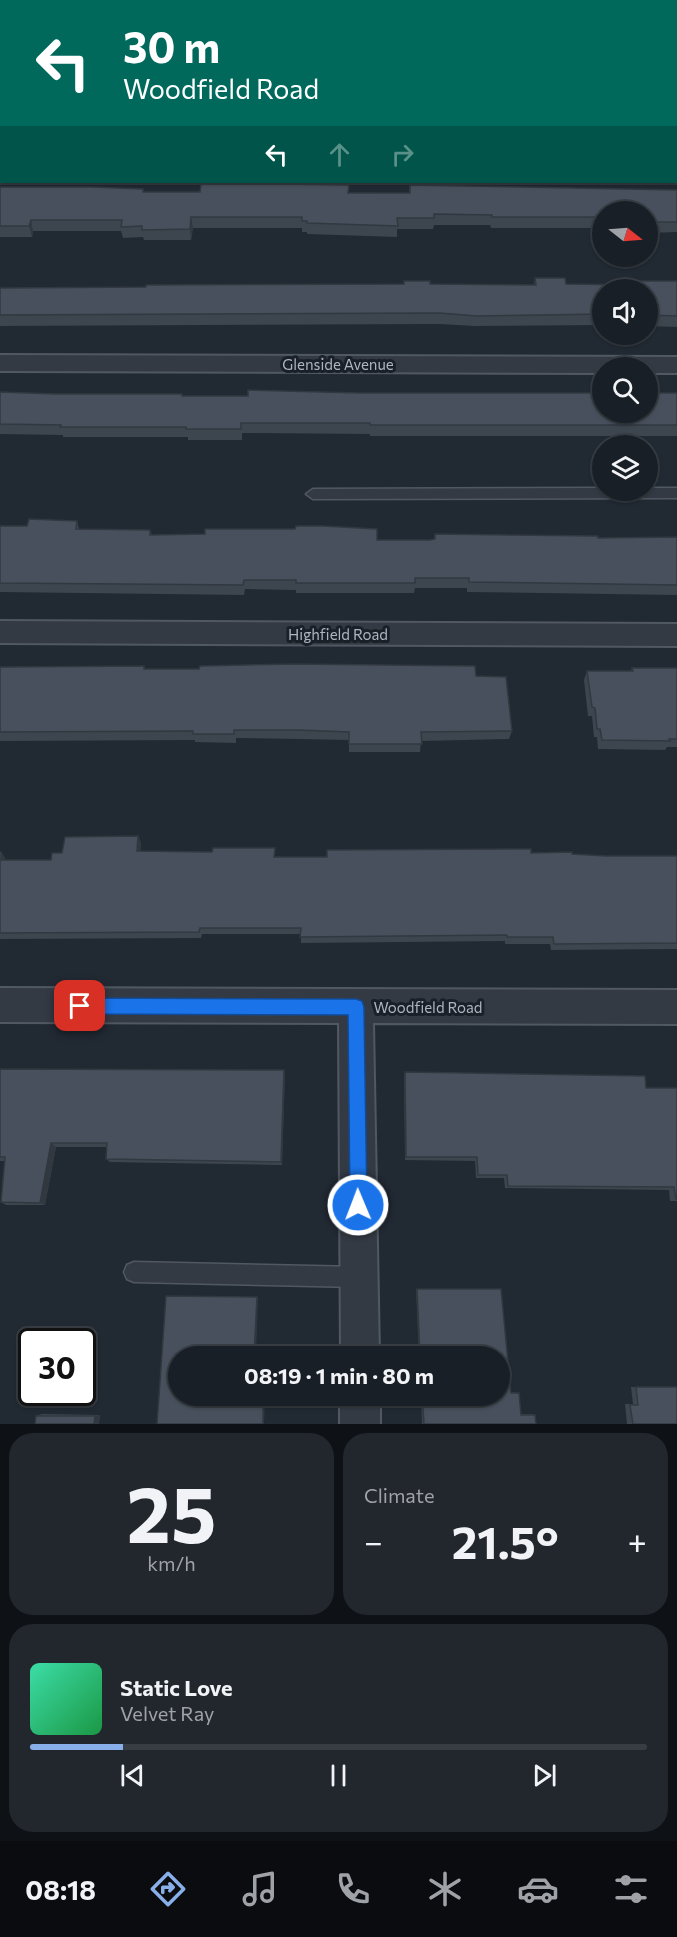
<!DOCTYPE html>
<meta charset="utf-8">
<style>
body{margin:0;font-family:Commissioner,sans-serif;background:#22272e;color:#f1f3f6;height:100vh;display:flex;flex-direction:column;font-size:22px;white-space:nowrap}
*{box-sizing:border-box;margin:0}
p{font-size:20px;color:#9fa2a7}
.icon{flex:none;width:33px;height:33px;fill:none;stroke:currentColor;stroke-width:2;stroke-linecap:round;stroke-linejoin:round}
.map{position:relative;height:1424px;overflow:hidden}
.panel{display:flex;flex-direction:column;gap:9px;padding:9px;background:#0e1115;flex:1}
.panel>*{flex:none}
.hud{position:absolute;left:0px;top:0px;width:678px;height:183px;box-shadow:0 2px 4px #0004,0 0 0 2px #373d43;background:#00695c;color:#fff;overflow:hidden}
.needle{width:39px;rotate:107deg}
.buttons{position:absolute;left:592px;top:201px;display:grid;gap:12px}
.buttons a{display:grid;place-items:center;width:66px;height:66px;border-radius:50%;background:#191f26;box-shadow:0 2px 4px #0004,0 0 0 2px #373d43;font-size:30px}
.speed{position:absolute;left:18px;top:1328px;display:flex;gap:12px;font-size:30px;font-weight:700;text-align:center}
.speed>*{display:grid;place-content:center;width:78px;height:78px;border-radius:50%;background:#191f26;box-shadow:0 2px 4px #0004,0 0 0 2px #373d43;line-height:1}
.speed .limit{border:3px solid #111;border-radius:9px;background:#fff;color:#111}
.pin{position:absolute;display:grid;place-items:center;width:51px;height:51px;color:#fff;margin:-26px;border-radius:12px;box-shadow:0 3px 9px #0006}
.me{position:absolute;width:66px;margin:-33px;rotate:359deg;stroke-linejoin:round;filter:drop-shadow(0 0 4px #0008)}
.turn{display:flex;align-items:center;gap:21px;height:126px;padding:0 24px;font-size:27px}
.turn .icon{width:78px;height:78px;stroke-width:2.5}
.turn b{display:block;font-size:42px;line-height:51px}
.lanes{display:flex;align-items:center;height:57px;padding:0 24px;background:#0003;justify-content:center;gap:30px;direction:ltr}
.lanes .off{opacity:.35}
.big{font-size:45px;font-weight:700;line-height:1.1}
.panel .widget{flex:1;display:flex;flex-direction:column;justify-content:center;gap:9px;min-width:0;padding:0 21px;border-radius:24px;background:#22272e}
.panel .dial{align-items:center;gap:0}
.dial b{font-size:78px;line-height:1}
.song{display:flex;align-items:center;gap:18px}
.cover{width:72px;height:72px;border-radius:9px;background:linear-gradient(135deg,hsl(160 70% 55%),hsl(140 70% 35%))}
.played{height:6px;border-radius:3px;background:linear-gradient(90deg,#89afeb 15%,#373d43 15%)}
.keys{display:flex;justify-content:space-around;direction:ltr}
.heat{display:flex;justify-content:space-between;align-items:center;font-size:33px;direction:ltr}
.panel .tiles{flex:1;display:grid;gap:9px;grid-template-columns:1fr 1fr}
.widget:last-child{grid-column:span 2}
.trip{position:absolute;left:168px;top:1346px;width:342px;height:60px;border-radius:30px;background:#191f26;box-shadow:0 2px 4px #0004,0 0 0 2px #373d43;font-weight:700;line-height:60px;text-align:center}
.dock{display:flex;height:96px;justify-content:space-around;align-items:center;background:#0a0c0f;color:#9fa2a7}
.dock .icon{width:42px;height:42px}
.dock .selected{color:#89afeb}
.dock b{font-size:27px;color:#f1f3f6}
.map>svg:first-child{display:block}
</style>
<div class="map">
<svg width="677" height="1424" viewBox="0 0 677 1424">
<rect width="100%" height="100%" fill="#212933"/>
<g fill="none" stroke-linecap="round" stroke-linejoin="round">
<!-- service casing -->
<g stroke="#515862" stroke-width="3">
<g id="service">
<rect x="676" y="53" width="1" height="6"/>
<path d="M603 488V490H648V488H677V498L313 499 306 494 313 489Z"/>
<path d="M134 1262 359 1267 366 1270 369 1277 366 1284 359 1287 134 1282 127 1279 124 1272 127 1265Z"/>
</g>
</g>
<!-- minor casing -->
<g stroke="#515862" stroke-width="4">
<g id="minor">
<rect x="168" y="0" width="18" height="2"/>
<rect x="440" y="0" width="18" height="2"/>
<path d="M676 76H677V89L676 88Z"/>
<rect x="0" y="165" width="2" height="12"/>
<rect x="676" y="167" width="1" height="12"/>
<path d="M0 355 677 357V373H648V368H603V373L0 371Z"/>
<path d="M0 621 677 624V646L0 643Z"/>
<path d="M0 988 677 990V1024L373 1023 379 1356H341L339 1023 0 1022Z"/>
<rect x="340" y="1395" width="40" height="29"/>
</g>
</g>
<!-- tertiary casing -->
<g stroke="#515862" stroke-width="3">
<rect id="tertiary" x="676" y="5" width="1" height="12"/>
</g>
<!-- service -->
<use href="#service" fill="#343a44" fill-rule="evenodd"/>
<!-- minor -->
<use href="#minor" fill="#343a44" fill-rule="evenodd"/>
<!-- tertiary -->
<use href="#tertiary" fill="#343a44" fill-rule="evenodd"/>
</g>
<!-- wall -->
<g fill="#3d454f">
<path d="M2 5V52H0V7Z"/>
<rect x="0" y="102" width="2" height="42"/>
<path d="M410 185 677 190V232L648 233V212H603V234L602 235 600 228H491L490 225H434L433 229H397V237L307 234V232H302V228H193L191 240H144L143 237 123 238 121 231H33L32 237H0V187L143 189 144 192 409 193Z"/>
<path d="M535 278 566 284 638 285 639 281H677V327L648 326V290H603V325L475 326 439 324 0 326V288L146 287 430 284 534 285Z"/>
<path d="M0 392 56 394H182V396H248L360 393H677V436H370V434L242 433V440H188V437H63V435L0 434Z"/>
<path d="M77 521 79 529 150 530 152 535 377 540H434L435 534 598 538 677 537V595L467 592V588H415L414 593H296V590L245 589 244 595 0 592V526H27Z"/>
<path d="M144 666 145 669 476 676 512 731 509 739 421 741 420 752H349V740L299 739 236 738V743L195 742V740L0 741V667Z"/>
<path d="M632 668H677V747H667L665 750 598 749 597 737H594L592 716H588L584 680 587 671H631Z"/>
<path d="M138 836 141 843 140 851 276 857H327L531 853 606 856H677V949L551 950 550 944H505V941L301 943V934H202L201 938 0 939V851L5 858V860H51L62 853Z"/>
<path d="M0 1069 285 1074 282 1165 110 1162 106 1159 107 1147H56L45 1205H6L1 1202 5 1161H0Z"/>
<path d="M405 1072 646 1088H677V1201H670L669 1190 505 1188 504 1178H476L475 1161 405 1160 404 1077Z"/>
<path d="M417 1289H501L511 1392 519 1393 521 1414H531L535 1415 536 1424H422L421 1395H500V1356H419L416 1290Z"/>
<path d="M631 1387H677V1424H627L625 1404H633Z"/>
<path d="M42 1414 100 1415 99 1424H35L36 1416Z"/>
</g>
<!-- shaded-wall -->
<g fill="#323840">
<path d="M191 217 193 228 191 240 190 229Z"/>
<path d="M31 220 33 231 32 237 29 226Z"/>
<path d="M138 836 141 843 140 858 137 851Z"/>
<path d="M1 851 5 858 4 867 0 862Z"/>
<path d="M284 1070 285 1074 282 1165 281 1162Z"/>
<path d="M51 1143 56 1147 45 1205 40 1203Z"/>
<path d="M257 1297 258 1298 256 1356H254Z"/>
<path d="M265 1400 264 1424H263V1401Z"/>
<path d="M100 1415 99 1424H94L95 1416Z"/>
</g>
<!-- building -->
<g fill="#47505c" stroke="#323840" stroke-width="1.5">
<rect x="2" y="0" width="138" height="2"/>
<rect x="203" y="0" width="213" height="2"/>
<path d="M476 0H619L620 2H476Z"/>
<path d="M2 5V41H0V7Z"/>
<rect x="0" y="102" width="2" height="32"/>
<path d="M216 183 349 185 348 193H410V185L677 190V222H648V212H603V217H492V215L434 214V218H397L398 226 307 223V221H302V217H191L190 229 142 230V226L121 227 122 220H31L29 226H0V187H92L143 189V192H200L201 184Z"/>
<path d="M535 278H565L566 284 640 285 639 281H677V316L648 315V290H603V314L476 316 440 313 0 315V288L146 287V285L404 284V281H430V284L536 285Z"/>
<path d="M248 390 360 393H603V412H648V393H677V425H370V423H241V429H186V427H60L61 425 0 424V392L56 394H182V396H248Z"/>
<path d="M29 519 77 521 76 529 150 530V535L205 534V529H295L296 526H323L377 529V540H430L435 539V534L598 536V538L677 537V585L469 582V578H415V583H296V580H244L243 585 0 583V526H27Z"/>
<path d="M295 664 475 666 476 676 506 677 512 731 421 732 422 744H349V732L298 730H234V734H193V731L0 732V667L144 666V669H199L200 666Z"/>
<path d="M632 668H677V739H669L670 741 602 740 600 729H597L595 708 592 707 587 671H633Z"/>
<path d="M138 836 137 851 212 852 213 848H275L274 857H327V850L531 849V853L572 852V854L606 856H677V943L554 944 553 937H507V935L300 937 301 928H200L199 932 0 933V860H51L52 853H62L65 837Z"/>
<path d="M0 1069 284 1070 281 1162 106 1159 107 1143H51L40 1203 1 1202 5 1157H0Z"/>
<path d="M405 1072 645 1076 646 1088H677V1199H676L674 1187 508 1186 507 1175H478L477 1157H406Z"/>
<path d="M417 1289H501L511 1393H519L521 1415H535L536 1424H424L422 1395H500V1356H420Z"/>
<path d="M166 1296 257 1297 254 1356H178V1395H253L252 1401H263V1424H157Z"/>
<path d="M636 1387H677V1424H633L630 1405H638Z"/>
<path d="M36 1416H95L94 1424H35Z"/>
</g>
<!-- route -->
<path fill="#1a73e8" stroke="#114b97" stroke-width="1.5" d="M80 998 356 999 362 1001 364 1007 367 1205 365 1211 358 1214 352 1211 350 1205 348 1015 80 1014 74 1012 72 1006 74 1000Z"/>
<g text-anchor="middle" dominant-baseline="central" stroke-width="6" stroke-linejoin="round" paint-order="stroke">
<!-- street labels -->
<g font-size="15" fill="#aeb5c1" stroke="#1a2028">
<text x="338" y="364">Glenside Avenue</text>
<text x="338" y="634">Highfield Road</text>
<text x="428" y="1007">Woodfield Road</text>
</g>
</g>
</svg>
<div class="buttons">
<a><svg class="needle" viewBox="-14 -14 28 28"><path d="M0-13l5 13h-10z" fill="#e53935"/><path d="M0 13l5-13h-10z" fill="#9fa2a7"/></svg></a>
<a><svg class="icon" aria-label="sound" viewBox="0 0 24 24"><path d="M4 9h4l5-4v14l-5-4H4zM17 9q2 3 0 6"/></svg></a>
<a><svg class="icon" aria-label="search" viewBox="0 0 24 24"><circle cx="10" cy="10" r="6"/><path d="M15 15l6 6"/></svg></a>
<a><svg class="icon" aria-label="layers" viewBox="0 0 24 24"><path d="M12 4l9 5-9 5-9-5zM3 14l9 5 9-5"/></svg></a>
</div>
<div class="speed"><div class="limit">30</div></div>
<div class="pin" style="left:80px;top:1006px;background:#d93025"><svg class="icon" aria-label="arrive" viewBox="0 0 24 24"><path d="M6 21V4h12l-3 4 3 4H6"/></svg></div>
<svg class="me" style="left:358px;top:1205px" viewBox="-20 -20 40 40"><circle r="17" fill="#1a73e8" stroke="#fff" stroke-width="3"/><path d="M0-11L8 9 0 5-8 9z" fill="#fff"/></svg>
<div class="trip">08:19 · 1 min · 80 m</div>
<div class="hud">
<div class="turn"><svg class="icon" aria-label="left" viewBox="0 0 24 24"><path d="M17 20v-9H6M10 6l-5 5 5 5"/></svg><div><b>30 m</b>Woodfield Road</div></div>
<div class="lanes"><svg class="icon" aria-label="left" viewBox="0 0 24 24"><path d="M17 20v-9H6M10 6l-5 5 5 5"/></svg><svg class="icon off" aria-label="ahead" viewBox="0 0 24 24"><path d="M12 20V5M6 11l6-6 6 6"/></svg><svg class="icon off" aria-label="right" viewBox="0 0 24 24"><path d="M7 20v-9h11M14 6l5 5-5 5"/></svg></div>
</div>
</div>
<section class="panel">
<div class="tiles">
<div class="widget dial"><b>25</b><p>km/h</p></div>
<div class="widget"><p>Climate</p>
<div class="heat"><a>−</a><b class="big">21.5°</b><a>+</a></div>
</div>
<div class="widget">
<div class="song"><i class="cover"></i><div><b>Static Love</b><p>Velvet Ray</p></div></div>
<div class="played"></div>
<div class="keys"><svg class="icon" aria-label="previous" viewBox="0 0 24 24"><path d="M18 5L8 12l10 7zM5 5v14"/></svg><svg class="icon" aria-label="pause" viewBox="0 0 24 24"><path d="M8 5v14M16 5v14"/></svg><svg class="icon" aria-label="next" viewBox="0 0 24 24"><path d="M6 5l10 7-10 7zM19 5v14"/></svg></div>
</div>
</div>
</section>
<nav class="dock">
<b>08:18</b>
<svg class="icon selected" aria-label="directions" viewBox="0 0 24 24"><path d="M12 3l9 9-9 9-9-9zM9 14v-3h6M13 9l2 2-2 2"/></svg>
<svg class="icon" aria-label="music" viewBox="0 0 24 24"><path d="M9 18V5l10-2v13"/><circle cx="6" cy="18" r="3"/><circle cx="16" cy="16" r="3"/></svg>
<svg class="icon" aria-label="phone" viewBox="0 0 24 24"><path d="M5 4h4l2 5-3 2q2 4 5 5l2-3 5 2v4C11 20 4 13 5 4z"/></svg>
<svg class="icon" aria-label="climate" viewBox="0 0 24 24"><path d="M12 3v18M4 7l16 10M4 17L20 7"/></svg>
<svg class="icon" aria-label="car" viewBox="0 0 24 24"><path d="M5 17H2v-5l4-1 3-4h7l3 4 3 1v5h-3M9 17h6M6 11h13"/><circle cx="7" cy="17" r="2"/><circle cx="17" cy="17" r="2"/></svg>
<svg class="icon" aria-label="filters" viewBox="0 0 24 24"><path d="M4 7h16M4 17h16"/><circle cx="9" cy="7" r="2"/><circle cx="15" cy="17" r="2"/></svg>
</nav>
